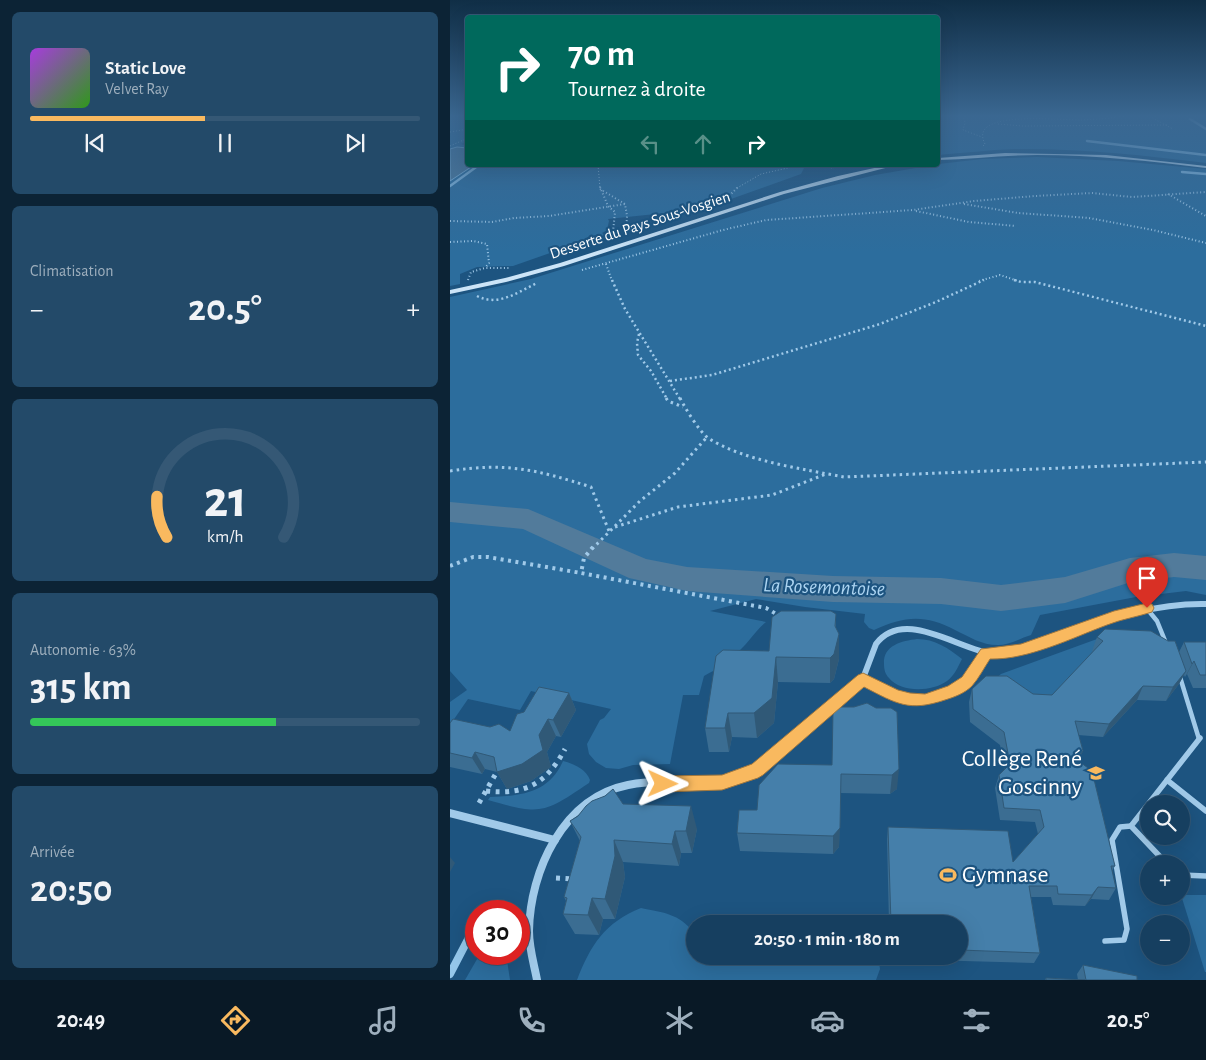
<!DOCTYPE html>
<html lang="fr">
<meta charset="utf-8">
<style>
body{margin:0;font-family:"Alegreya Sans",sans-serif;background:#234a69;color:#f1f3f6;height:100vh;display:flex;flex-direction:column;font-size:19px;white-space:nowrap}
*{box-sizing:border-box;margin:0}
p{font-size:16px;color:#9eafbd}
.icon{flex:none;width:28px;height:28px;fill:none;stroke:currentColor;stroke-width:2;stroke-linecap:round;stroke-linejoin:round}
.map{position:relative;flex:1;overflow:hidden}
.drawer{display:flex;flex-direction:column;gap:12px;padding:12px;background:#0c2335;width:450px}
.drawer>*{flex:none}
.top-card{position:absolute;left:15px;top:15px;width:475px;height:152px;border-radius:5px;box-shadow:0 5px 20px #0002,0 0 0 1px #355875;background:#00695c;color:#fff;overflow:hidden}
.fabs{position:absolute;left:690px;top:795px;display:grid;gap:10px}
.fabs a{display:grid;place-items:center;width:50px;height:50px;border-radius:50%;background:#163f60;box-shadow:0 5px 20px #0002,0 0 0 1px #355875;font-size:25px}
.speed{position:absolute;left:15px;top:900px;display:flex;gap:10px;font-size:25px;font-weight:700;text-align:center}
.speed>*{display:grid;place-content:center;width:65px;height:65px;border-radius:50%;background:#163f60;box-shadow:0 5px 20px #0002,0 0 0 1px #355875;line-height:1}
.speed .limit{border:8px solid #d22;background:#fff;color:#111}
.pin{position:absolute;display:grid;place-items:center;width:42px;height:42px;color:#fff;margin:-51px -21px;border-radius:50% 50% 50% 0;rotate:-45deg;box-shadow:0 0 5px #0007}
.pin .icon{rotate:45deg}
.me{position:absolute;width:55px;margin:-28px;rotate:91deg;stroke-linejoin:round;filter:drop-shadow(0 0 4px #0008)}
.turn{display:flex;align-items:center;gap:18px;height:105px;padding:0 20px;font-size:22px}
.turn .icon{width:65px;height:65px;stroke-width:2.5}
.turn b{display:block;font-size:35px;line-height:42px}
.lanes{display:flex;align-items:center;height:48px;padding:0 20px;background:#0003;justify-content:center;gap:25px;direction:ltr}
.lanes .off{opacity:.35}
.big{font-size:38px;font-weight:700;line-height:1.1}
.drawer .widget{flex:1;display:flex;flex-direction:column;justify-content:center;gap:8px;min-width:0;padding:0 18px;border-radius:8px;background:#234a69}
.drawer .dial{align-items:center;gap:0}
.dial svg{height:130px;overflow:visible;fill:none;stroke:#355875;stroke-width:7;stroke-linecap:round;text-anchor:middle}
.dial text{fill:#f1f3f6;stroke:none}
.song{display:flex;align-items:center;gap:15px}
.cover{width:60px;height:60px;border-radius:8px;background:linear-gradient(135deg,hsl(280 70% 55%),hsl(110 70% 35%))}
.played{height:5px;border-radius:2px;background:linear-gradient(90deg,#f9b95f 45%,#355875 45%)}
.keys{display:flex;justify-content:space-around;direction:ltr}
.heat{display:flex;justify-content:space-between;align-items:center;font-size:28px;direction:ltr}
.charge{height:8px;border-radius:4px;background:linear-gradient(90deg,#34c759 63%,#355875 0)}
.trip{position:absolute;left:236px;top:915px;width:282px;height:50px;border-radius:25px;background:#163f60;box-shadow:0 5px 20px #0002,0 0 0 1px #355875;font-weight:700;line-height:50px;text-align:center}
.tabs{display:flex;height:80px;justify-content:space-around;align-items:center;background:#091926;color:#9eafbd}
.tabs .icon{width:35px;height:35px}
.tabs .on{color:#f9b95f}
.tabs b{font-size:22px;color:#f1f3f6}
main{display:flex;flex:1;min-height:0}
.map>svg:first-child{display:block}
</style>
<main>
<section class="drawer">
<div class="widget">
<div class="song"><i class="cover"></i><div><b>Static Love</b><p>Velvet Ray</p></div></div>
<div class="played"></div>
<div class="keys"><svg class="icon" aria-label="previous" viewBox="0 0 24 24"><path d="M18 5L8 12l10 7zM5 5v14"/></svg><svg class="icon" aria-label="pause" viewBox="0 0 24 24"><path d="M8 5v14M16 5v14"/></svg><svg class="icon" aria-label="next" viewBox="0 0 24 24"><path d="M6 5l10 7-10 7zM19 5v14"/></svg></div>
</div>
<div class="widget"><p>Climatisation</p>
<div class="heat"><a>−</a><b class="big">20.5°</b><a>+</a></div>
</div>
<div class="widget dial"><svg viewBox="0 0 100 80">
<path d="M14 69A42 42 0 1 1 86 69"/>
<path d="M14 69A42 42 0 0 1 8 44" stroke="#f9b95f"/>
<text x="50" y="56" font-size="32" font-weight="700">21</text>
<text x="50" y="72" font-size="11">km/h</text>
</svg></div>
<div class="widget"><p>Autonomie · 63%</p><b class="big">315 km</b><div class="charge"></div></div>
<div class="widget"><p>Arrivée</p><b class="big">20:50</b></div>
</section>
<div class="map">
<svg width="756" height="980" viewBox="0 0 756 980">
<rect width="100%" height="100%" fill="#1d5480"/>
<!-- green -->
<g fill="#2c6d9d">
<path d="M0 115H17V141L11 144 17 146V148L7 147 0 149Z"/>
<path d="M488 115H756V163C692 155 628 148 564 149 539 150 513 153 488 155Z"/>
<path d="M587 157 668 161 756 169V595L736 591 686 597 590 615 581 635C571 638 559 645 548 645 531 645 520 637 505 630 475 614 454 616 424 630L419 628 414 622 415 614 355 607 306 599 260 611 316 622C305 631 299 642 289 651 279 662 267 669 254 676L249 695H233L220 764 183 765 169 769 156 768 146 762 139 754 137 744 150 720 154 718 161 709 81 691 70 710 18 699 0 725V702L17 690 0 671V297L81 279 372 188 425 175 489 164 532 159Z"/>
<path d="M24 165H384L354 168 351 174 253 209 158 219 159 221 157 230 152 233 156 236 151 242 100 253 63 266 27 267 10 274V284L0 286V181Z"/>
<path d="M467 639C485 639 498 648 512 659 508 667 504 676 497 681 482 692 451 693 439 678 435 674 434 669 434 664 433 645 452 641 467 639Z"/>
<path d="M647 639 648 654 597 708 533 689 551 674Z"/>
<path d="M113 761C124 764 136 769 140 780L139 783C93 814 91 815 38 800L40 797C71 796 99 793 113 761Z"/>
<path d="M731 895H756V972H755Z"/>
<path d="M191 908C215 913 227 913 245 933V956H428L430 969 426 980H127C140 946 155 922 191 908Z"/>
<path d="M30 954H56L60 980H15Z"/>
</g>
<!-- water -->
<path fill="#527b9b" stroke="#94c7eb" d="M7 147 17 148 18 165H24L0 181V149Z"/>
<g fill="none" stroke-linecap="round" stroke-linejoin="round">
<!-- stream-far1 -->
<g stroke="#94c7eb" stroke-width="2.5">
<path d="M740 119 756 129"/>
<path d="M637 141 756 155"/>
<path d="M732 172 756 174"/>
<path d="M0 186 29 165"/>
</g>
<!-- stream -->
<path stroke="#94c7eb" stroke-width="8" d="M0 974 26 924"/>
<!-- river -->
<path fill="#527b9b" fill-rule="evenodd" d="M0 502 78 509 196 559 237 567 383 576 491 578 551 585 615 577 680 558 724 553 756 556V580L724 577 681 582 615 603 551 611 491 604 383 602 237 591 179 578 73 529 0 522Z"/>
<!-- path-far5 -->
<g stroke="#a1cae9" stroke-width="1" stroke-dasharray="1 2" stroke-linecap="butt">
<path d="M513 115 515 123 513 130 532 137"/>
<path d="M697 115 723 129"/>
<path d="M0 117 5 115"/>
<path d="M548 124 573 126 717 125"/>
<path d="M0 132 18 129"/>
<path d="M0 146 18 138"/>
<path d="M533 146 535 144C532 138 531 132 537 127 554 114 610 120 632 120 649 119 665 118 682 115"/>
<path d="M148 165 150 188"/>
<path d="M354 165 384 168"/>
<path d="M287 188 311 174 351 165"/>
</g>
<!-- path-far4 -->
<g stroke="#a1cae9" stroke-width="2" stroke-dasharray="1 2.5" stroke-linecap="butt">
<path d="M150 187 158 206 165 212 163 232 165 237"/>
<path d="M150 189 175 204 177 216 176 233"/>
<path d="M718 194 756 216"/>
<path d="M514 204 568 213 639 218 703 230 756 243"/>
<path d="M257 206 277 198 288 187"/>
<path d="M466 211 519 222 566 226"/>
<path d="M0 221 42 222 64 218 99 216 175 204"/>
<path d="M0 242 23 241 37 244 39 263 35 268"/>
<path d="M156 264 162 281"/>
<path d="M132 270 273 230 316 220 463 210 524 201 585 196 642 193 682 197 756 192"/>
<path d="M18 280 21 272 35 268H59"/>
<path d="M529 281 550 275 568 281"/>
</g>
<!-- path-far3 -->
<g stroke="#a1cae9" stroke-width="2.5" stroke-dasharray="2 3" stroke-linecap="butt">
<path d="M162 280 175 309 230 399"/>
<path d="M564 280 571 282H585L756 326"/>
<path d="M27 296C48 307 68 292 87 283"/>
<path d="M189 334 187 343 188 355 201 371 217 399"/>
<path d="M220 381 262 375 430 324 486 302 534 280"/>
</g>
<!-- path-far2 -->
<g stroke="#a1cae9" stroke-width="3" stroke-dasharray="2.5 4" stroke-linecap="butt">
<path d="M216 398 218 401 233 407"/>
<path d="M230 398C235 408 249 431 258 438 294 461 353 469 394 477L756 462"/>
<path d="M0 471C56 462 88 470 141 487L159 531"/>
<path d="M165 527 228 507 322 495 376 474"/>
<path d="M142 549 190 501 225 473 257 437"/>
</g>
<!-- path-far1 -->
<g stroke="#a1cae9" stroke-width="4" stroke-dasharray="3 4.5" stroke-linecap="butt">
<path d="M143 547 134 558 131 573 316 608 328 615"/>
<path d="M0 566 23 557H38L131 573"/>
</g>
<!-- path -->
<g stroke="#a1cae9" stroke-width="5" stroke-dasharray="4 5.5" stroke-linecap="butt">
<path d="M36 791C76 795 96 784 115 749"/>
<path d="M29 803 45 775"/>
<path d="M106 878 123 879"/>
</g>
<!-- service-far1 -->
<g stroke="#a1cae9" stroke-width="4.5">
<path d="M698 610 707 621 716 643"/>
<path d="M730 677 749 739"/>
<path d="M413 680C448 696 487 712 518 680 525 672 530 662 536 654"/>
</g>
<!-- service -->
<g stroke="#a1cae9" stroke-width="5.5">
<path d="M717 780 756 811"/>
<path d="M717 864 681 826 750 738"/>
<path d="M731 875 756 876"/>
<path d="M655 941 674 940 677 929 662 840 670 827 681 826"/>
</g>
<!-- minor-far1 -->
<path stroke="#a1cae9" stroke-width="6" d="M345 739 412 681 426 644C456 605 514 655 550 654 572 653 595 642 616 634 662 618 706 603 756 604"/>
<!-- minor -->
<g stroke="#a1cae9" stroke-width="8">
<path d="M0 813 105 840"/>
<path d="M87 980C84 964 79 948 79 931 80 871 113 798 178 785 221 776 264 791 305 771 321 763 333 749 346 738"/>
</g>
<!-- secondary -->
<g fill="#cce4f7" fill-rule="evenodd">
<path d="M555 153 656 155 756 166V168C700 161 644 155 587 155 554 155 521 159 488 160V158Z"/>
<path d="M438 165H447L334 194 114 266 56 282 0 294V290L55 278 110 263 330 192 388 176Z"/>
</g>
</g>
<!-- wall -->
<g fill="#3b6d92">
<path d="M386 614V629L389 634V659L384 679 380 683 328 682 324 723 307 738 282 737 279 752H259L255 728 319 651Z"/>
<path d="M647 637 729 652 734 642H756V688H743L737 674 735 677 734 675 729 684 716 701 687 700 653 737 628 735 633 751 628 761 665 866 662 871 666 888 659 900 641 899 635 906 603 905 601 897H581L590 953 584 963 440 959V956H510V924H439L437 839 438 827 563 862 588 834 585 822 550 820 545 788 549 775 555 770 550 745 520 722 519 702 522 689 602 695 644 651H642Z"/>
<path d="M119 693 126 710 111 737 106 736 97 752 101 767 81 781 57 789 47 772 35 769 32 774 0 767V723L60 731Z"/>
<path d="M417 703 447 789 440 794 390 793 389 847 383 854 290 851 287 833 307 810 382 765 404 707Z"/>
<path d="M155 796 173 804 247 829 242 853H231L229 866 173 862 175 877 165 919H153L149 935 125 934 113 914 116 901 114 897 130 841 120 821Z"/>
<path d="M633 965 687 980H595L596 978 628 980 627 974Z"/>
</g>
<!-- shaded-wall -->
<g fill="#305977">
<path d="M389 634V659L384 679 380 683V658Z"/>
<path d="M326 657 328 682 324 723 307 738 304 713Z"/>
<path d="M744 661 737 674 735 677 742 664Z"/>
<path d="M736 671 729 684 716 701 723 687Z"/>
<path d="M693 686 687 700 653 737 659 724Z"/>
<path d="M119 693 126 710 111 737 103 720Z"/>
<path d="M278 713 282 737 279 752 275 728Z"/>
<path d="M98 719 106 736 97 752 101 767 81 781 57 789 47 772Z"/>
<path d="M633 751 627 764 626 759Z"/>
<path d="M25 752 35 769 32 774 22 758Z"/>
<path d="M449 769 447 789 440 794 442 775Z"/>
<path d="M241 806 247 829 242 853 236 831Z"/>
<path d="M390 828 389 847 383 854V836Z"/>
<path d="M225 831 231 853 229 866 222 844Z"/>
<path d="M164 840 173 862 175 877 165 919 155 899Z"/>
<path d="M0 857 5 863 0 872Z"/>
<path d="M648 887 641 899 635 906 642 895Z"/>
<path d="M142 898 153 919 149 935 138 915Z"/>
</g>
<!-- building -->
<g fill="#457faa" stroke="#305977">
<path d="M331 611H381L386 614 385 626 389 634 384 654 380 658 326 657 322 698 304 713H278L275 728H255L266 656 273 650 319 651 322 617Z"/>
<path d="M655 629 701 631 718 641H725L736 671 723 687 693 686 659 724 625 721 633 751 626 759 642 771 665 866H661L666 888 648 887 642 895 608 894 607 886H579L590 953 510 950V924H441L438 827 558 831 563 862 594 827 590 810 554 808 549 775 560 764 554 732 523 709 522 689 536 676H557L583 694 602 695 653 641 647 637Z"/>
<path d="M734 642H756V675H750L744 661 742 664Z"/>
<path d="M89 687 119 693 103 720 98 719 89 735 93 750 72 764 47 772 44 757 25 752 22 758 0 753V723L3 719 40 727 49 724 60 731 67 714 74 712Z"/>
<path d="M417 703 426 708H441L447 712 449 769 442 775 391 774 390 828 383 836 287 833 289 810H307L309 785 328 764 382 765 383 711 388 707H404Z"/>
<path d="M163 789 173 804 241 806 236 831H225L222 844 164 840 165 856 155 899 142 898 138 915 113 914 117 898 114 897 131 837 120 821 128 816 136 806 142 801 155 796Z"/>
<path d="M633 965 687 976V980H636Z"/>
<path d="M596 978 635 980H596Z"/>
</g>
<!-- sky -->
<linearGradient id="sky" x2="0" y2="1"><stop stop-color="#102e46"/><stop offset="0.46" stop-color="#3a6791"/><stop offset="1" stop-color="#3a6791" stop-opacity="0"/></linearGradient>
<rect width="756" height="252" fill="url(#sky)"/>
<!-- route -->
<path fill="#f9b95f" stroke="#a2783e" d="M697 603 702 604 704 608 702 612C687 617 672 619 657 625 622 638 578 660 540 659 534 668 529 678 522 686 515 693 505 697 495 700 459 712 447 704 414 687L313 775 308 778 272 790 213 792 207 789 205 784 207 778 213 776 272 775 302 764 408 675 413 673 448 690 460 693 475 694 498 686 512 677 531 649 571 644 664 611Z"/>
<!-- icons -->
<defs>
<g id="school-bare" transform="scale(1.35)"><path d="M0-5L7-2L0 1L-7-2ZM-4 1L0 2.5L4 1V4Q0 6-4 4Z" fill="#f9b95f" stroke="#1d5480" stroke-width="2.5" paint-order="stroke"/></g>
<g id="stadium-bare" transform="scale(1.35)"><path d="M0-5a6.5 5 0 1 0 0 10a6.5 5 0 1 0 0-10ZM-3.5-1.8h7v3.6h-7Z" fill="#f9b95f" stroke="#1d5480" stroke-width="2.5" paint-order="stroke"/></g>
</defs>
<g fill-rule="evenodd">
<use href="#school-bare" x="646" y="773"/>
<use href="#stadium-bare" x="498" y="875"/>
</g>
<g text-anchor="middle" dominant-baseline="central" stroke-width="4.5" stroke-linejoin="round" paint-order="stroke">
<!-- far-street labels -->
<g font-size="16" fill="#fff" stroke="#1d5480">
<text transform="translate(190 225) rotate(-18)">Desserte du Pays Sous-Vosgien</text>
</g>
<!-- water labels -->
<g font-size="21" font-style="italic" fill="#acd4f1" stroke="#1d5480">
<text transform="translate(374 587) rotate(2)">La Rosemontoise</text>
</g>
<!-- near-poi labels -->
<g font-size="24" fill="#fff" stroke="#1d5480" text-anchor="end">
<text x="632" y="759">Collège René<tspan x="632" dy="28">Goscinny</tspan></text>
<text x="512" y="875" text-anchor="start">Gymnase</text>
</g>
</g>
</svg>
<div class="fabs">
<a><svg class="icon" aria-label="search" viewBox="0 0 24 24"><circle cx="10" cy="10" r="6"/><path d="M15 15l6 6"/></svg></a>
<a>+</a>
<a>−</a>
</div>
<div class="speed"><div class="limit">30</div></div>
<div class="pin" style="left:697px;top:608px;background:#d93025"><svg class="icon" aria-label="arrive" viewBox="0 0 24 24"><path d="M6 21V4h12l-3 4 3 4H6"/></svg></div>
<svg class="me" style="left:213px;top:784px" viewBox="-20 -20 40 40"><path d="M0-17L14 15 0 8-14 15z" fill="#f9b95f" stroke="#fff" stroke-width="4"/></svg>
<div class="trip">20:50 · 1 min · 180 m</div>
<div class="top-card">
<div class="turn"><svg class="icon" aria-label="right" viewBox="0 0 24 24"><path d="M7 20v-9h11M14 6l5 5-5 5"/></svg><div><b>70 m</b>Tournez à droite</div></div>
<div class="lanes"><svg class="icon off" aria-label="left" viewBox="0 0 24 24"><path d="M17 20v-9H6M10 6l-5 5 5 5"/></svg><svg class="icon off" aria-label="ahead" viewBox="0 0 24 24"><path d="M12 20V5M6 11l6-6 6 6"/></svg><svg class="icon" aria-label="right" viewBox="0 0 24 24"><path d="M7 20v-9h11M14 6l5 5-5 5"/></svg></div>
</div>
</div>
</main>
<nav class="tabs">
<b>20:49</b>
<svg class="icon on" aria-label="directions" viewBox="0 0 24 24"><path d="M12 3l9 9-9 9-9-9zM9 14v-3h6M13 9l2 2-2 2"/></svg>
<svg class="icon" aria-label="music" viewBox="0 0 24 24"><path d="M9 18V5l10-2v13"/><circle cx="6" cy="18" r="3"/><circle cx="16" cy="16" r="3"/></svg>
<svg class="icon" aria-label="phone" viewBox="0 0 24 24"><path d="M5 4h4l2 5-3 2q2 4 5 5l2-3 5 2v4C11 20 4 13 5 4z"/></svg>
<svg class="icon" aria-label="climate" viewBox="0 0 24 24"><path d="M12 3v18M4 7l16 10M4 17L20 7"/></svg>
<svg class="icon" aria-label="car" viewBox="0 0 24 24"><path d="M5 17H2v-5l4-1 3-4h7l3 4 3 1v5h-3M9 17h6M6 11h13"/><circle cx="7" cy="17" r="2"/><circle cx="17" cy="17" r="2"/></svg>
<svg class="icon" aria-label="filters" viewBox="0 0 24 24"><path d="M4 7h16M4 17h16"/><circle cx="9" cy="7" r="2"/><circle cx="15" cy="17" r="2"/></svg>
<b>20.5°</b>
</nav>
